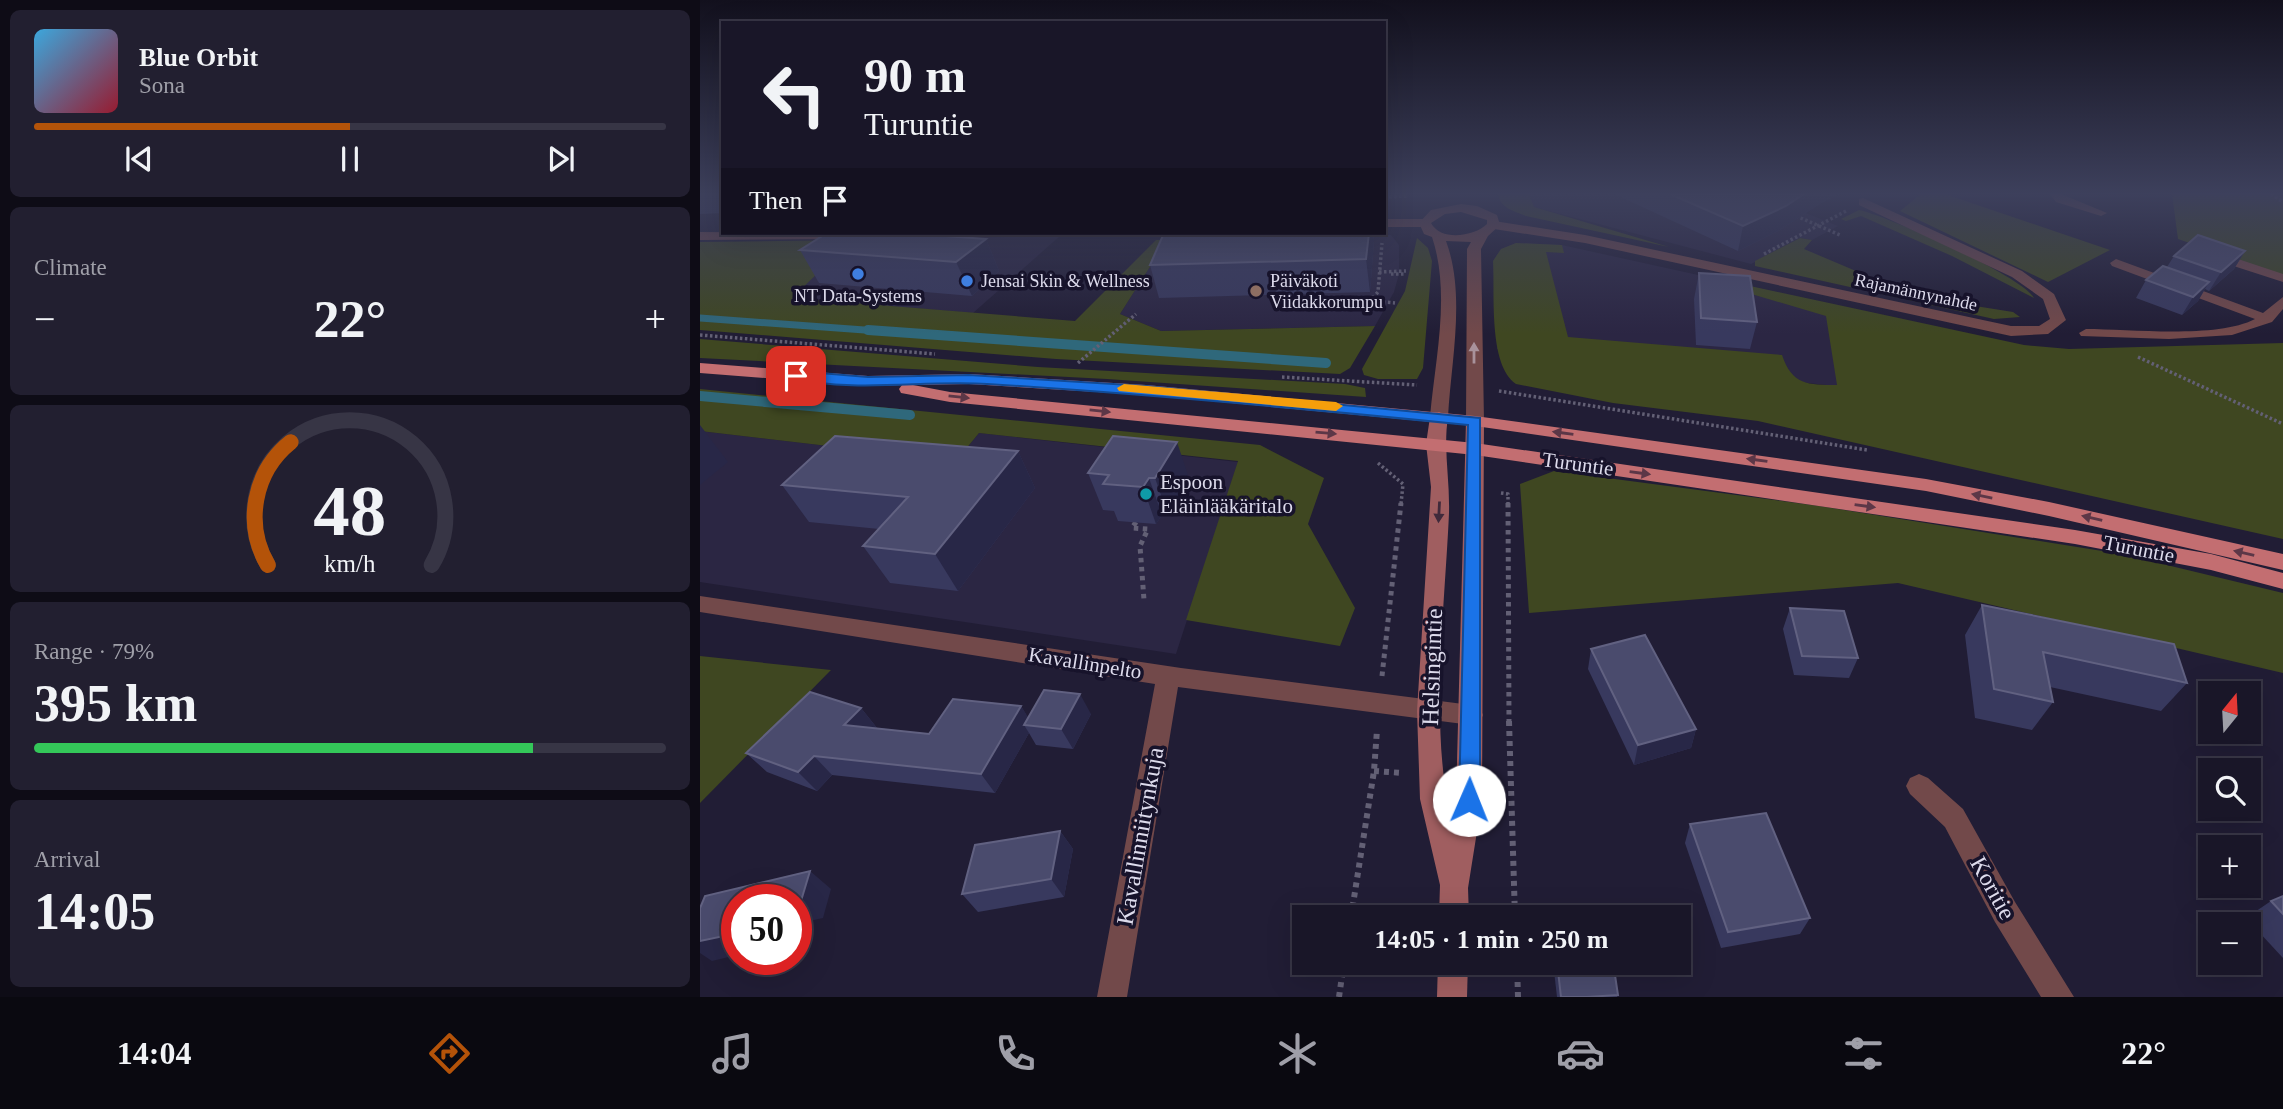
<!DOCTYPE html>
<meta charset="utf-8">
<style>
body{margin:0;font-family:"Times New Roman",serif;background:#221f30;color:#f1f3f6;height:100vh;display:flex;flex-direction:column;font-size:26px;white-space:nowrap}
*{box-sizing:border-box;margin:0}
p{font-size:23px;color:#9f9fa8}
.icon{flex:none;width:38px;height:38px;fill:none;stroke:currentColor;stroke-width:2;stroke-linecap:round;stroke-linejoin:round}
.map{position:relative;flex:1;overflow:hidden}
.side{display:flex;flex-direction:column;gap:10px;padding:10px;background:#0e0c16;width:700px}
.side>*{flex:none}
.guide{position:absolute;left:21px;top:21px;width:665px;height:214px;border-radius:0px;box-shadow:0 7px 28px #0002,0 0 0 2px #373545;background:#191628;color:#f1f3f6;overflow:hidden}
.needle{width:46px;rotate:18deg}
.controls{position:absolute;left:1498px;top:681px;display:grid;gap:14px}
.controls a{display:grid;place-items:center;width:63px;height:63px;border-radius:0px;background:#191628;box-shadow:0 7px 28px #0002,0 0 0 2px #373545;font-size:35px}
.speed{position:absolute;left:21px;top:884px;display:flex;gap:14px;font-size:35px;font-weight:700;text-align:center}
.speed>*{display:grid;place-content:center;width:91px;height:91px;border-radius:50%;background:#191628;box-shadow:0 7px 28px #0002,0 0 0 2px #373545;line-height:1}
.speed .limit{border:10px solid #d22;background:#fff;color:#111}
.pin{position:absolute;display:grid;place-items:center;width:60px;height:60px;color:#fff;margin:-30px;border-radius:14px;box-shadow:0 4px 10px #0006}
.me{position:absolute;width:77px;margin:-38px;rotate:1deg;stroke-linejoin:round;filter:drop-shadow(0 0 5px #0008)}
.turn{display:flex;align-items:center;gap:24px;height:147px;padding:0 28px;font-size:32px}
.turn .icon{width:91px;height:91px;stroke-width:2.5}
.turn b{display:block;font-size:49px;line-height:60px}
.then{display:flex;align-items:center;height:66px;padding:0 28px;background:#0003;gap:14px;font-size:26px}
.big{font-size:52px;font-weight:700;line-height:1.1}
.side .tile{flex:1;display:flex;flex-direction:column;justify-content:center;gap:10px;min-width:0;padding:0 24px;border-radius:10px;background:#221f30}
.side .dial{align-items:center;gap:0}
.dial svg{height:182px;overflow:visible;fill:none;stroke:#373545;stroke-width:7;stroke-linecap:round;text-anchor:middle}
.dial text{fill:#f1f3f6;stroke:none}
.song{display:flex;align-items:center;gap:21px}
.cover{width:84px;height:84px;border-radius:10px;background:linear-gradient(135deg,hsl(200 70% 55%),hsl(350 70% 35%))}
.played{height:7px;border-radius:4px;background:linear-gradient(90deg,#b45309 50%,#373545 50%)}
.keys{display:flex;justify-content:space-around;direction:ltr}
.heat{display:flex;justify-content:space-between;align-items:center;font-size:38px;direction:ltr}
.charge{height:10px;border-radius:5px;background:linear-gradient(90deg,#34c759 79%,#373545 0)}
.trip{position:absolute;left:592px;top:905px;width:399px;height:70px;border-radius:0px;background:#191628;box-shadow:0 7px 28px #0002,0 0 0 2px #373545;font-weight:700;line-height:70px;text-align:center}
.dock{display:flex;height:112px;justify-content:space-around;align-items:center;background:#0a0910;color:#9f9fa8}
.dock .icon{width:49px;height:49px}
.dock .on{color:#b45309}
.dock b{font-size:32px;color:#f1f3f6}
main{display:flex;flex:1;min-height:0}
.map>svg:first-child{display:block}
</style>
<main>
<section class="side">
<div class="tile">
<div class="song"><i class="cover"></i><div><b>Blue Orbit</b><p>Sona</p></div></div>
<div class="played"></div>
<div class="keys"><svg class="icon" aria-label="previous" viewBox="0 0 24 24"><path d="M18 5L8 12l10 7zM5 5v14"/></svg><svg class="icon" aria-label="pause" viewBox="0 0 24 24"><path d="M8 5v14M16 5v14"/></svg><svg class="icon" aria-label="next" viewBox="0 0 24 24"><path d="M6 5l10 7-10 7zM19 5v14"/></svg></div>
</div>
<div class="tile"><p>Climate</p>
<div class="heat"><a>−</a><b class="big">22°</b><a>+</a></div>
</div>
<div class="tile dial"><svg viewBox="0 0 100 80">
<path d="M14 69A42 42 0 1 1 86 69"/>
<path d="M14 69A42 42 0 0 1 24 15" stroke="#b45309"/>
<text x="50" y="56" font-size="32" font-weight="700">48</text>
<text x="50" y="72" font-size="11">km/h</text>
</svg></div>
<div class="tile"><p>Range · 79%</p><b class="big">395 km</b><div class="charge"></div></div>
<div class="tile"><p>Arrival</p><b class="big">14:05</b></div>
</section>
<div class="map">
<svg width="1583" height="997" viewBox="0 0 1583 997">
<rect width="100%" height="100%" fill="#211d35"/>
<!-- built -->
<g fill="#2b2643">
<path d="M829 194H1059L1138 226 1112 240 1100 238 1051 264 834 207Z"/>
<path d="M691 235 699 245V274L694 292 675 326 461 331 420 314 467 240Z"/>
<path d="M360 236 273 313 91 298 152 240Z"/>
<path d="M816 243 862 245 1161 311 1162 389 797 349 793 261 801 249Z"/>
<path d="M0 431 256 461 279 433 538 462 476 654 0 582Z"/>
</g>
<!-- green -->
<g fill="#3f4721">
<path d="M798 194H829L834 207 969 247 826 216C814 211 800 208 798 194Z"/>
<path d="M1221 194H1245L1410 250 1348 282 1200 211Z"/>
<path d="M1472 194H1583V275L1478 239Z"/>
<path d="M1159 210C1188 216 1322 276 1334 298L1252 256 1161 216 1146 221 1141 219Z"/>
<path d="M717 238 728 248 732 261 723 368 717 379H678L664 375 662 369 705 291Z"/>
<path d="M1100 238 1112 240 1104 249 1189 285 1250 302 1313 312 1320 317 1294 319 1055 266V261Z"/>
<path d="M152 240 92 298 375 321 456 240H467L420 314 461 331 675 326 650 368 640 374 356 359 0 330V242Z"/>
<path d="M816 243 862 245 864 253 846 252 868 337 1082 355C1092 385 1108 385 1137 385L1126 316 1038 290 1050 286 1324 345 1369 349 1583 343V539L1058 421 913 403 816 384C788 365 795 293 793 261L801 249Z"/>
<path d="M0 339 338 367 645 384 665 388 666 397 407 379 0 358Z"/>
<path d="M0 389 560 445 624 478 608 524 655 608 640 646 486 620 538 461 279 433 256 461 0 431Z"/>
<path d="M854 471 1119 506 1421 554 1583 593V673L1198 583 829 613 820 484Z"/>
<path d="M0 656 131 670 0 803Z"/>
</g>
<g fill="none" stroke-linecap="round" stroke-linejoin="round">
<!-- stream-far1 -->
<path stroke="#2f687b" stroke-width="7" d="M0 318 192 332"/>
<!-- stream -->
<g stroke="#2f687b" stroke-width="10">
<path d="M168 330 626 363"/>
<path d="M0 396 210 415"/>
</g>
<!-- path-far2 -->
<g stroke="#636075" stroke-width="3.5" stroke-dasharray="2.5 2.5" stroke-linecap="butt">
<path d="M1571 194 1583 202"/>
<path d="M684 197 707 196"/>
<path d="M1096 216 1140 235"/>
<path d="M1064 254 1146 211"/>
<path d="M679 272 706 271"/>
<path d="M691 274H705"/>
<path d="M673 301 695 303"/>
<path d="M663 309 678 292 682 243"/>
<path d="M0 335 235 354"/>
<path d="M1438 357 1583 424"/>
<path d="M378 363 436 314"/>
<path d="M582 377 717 385"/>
<path d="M799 391 1167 450"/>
<path d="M678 463 703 484 701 504"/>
<path d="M801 493 808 494V504"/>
</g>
<!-- path-far1 -->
<g stroke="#636075" stroke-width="5" stroke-dasharray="4.5 4.5" stroke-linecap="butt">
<path d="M808 503 809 722"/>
<path d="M436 522 432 528 448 529 440 546 444 600"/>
<path d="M682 676 701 503"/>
</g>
<!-- path -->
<g stroke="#636075" stroke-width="6" stroke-dasharray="5 5" stroke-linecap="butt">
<path d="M809 721 815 917"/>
<path d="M674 771 703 773"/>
<path d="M651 917 674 771 677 730"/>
<path d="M817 962 818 997"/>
<path d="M639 997 644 962"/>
</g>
<!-- service -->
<g fill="#72494a" fill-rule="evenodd">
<path d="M1350 194H1361L1407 213 1401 216 1356 202Z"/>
<path d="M1512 253H1520L1583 274V282L1512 259Z"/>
<path d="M1416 259 1563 313 1583 297V309L1572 322 1532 335 1469 339 1381 336 1379 333 1386 329C1430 329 1517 339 1555 319L1412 266 1410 263Z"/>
</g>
<!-- minor -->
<g fill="#72494a" fill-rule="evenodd">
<path d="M1163 198 1322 271 1354 294 1366 320 1348 334 1311 336 885 243 794 229 788 225 794 221 885 235 1311 326H1339L1350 319 1343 299 1312 277 1159 205V199Z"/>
<path d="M684 219H725L731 223 725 227H684Z"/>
<path d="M0 232 154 233 156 235 149 239 0 240Z"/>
<path d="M194 233H301L294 237 200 238Z"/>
<path d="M0 596 481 668 771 705 780 708 783 715 780 722 771 725 478 687 427 997H397L455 684 0 612Z"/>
<path d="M1219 774 1228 778 1263 809 1315 902 1374 997H1341L1295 922 1245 827 1210 794 1206 786 1210 778Z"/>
</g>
<!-- tertiary -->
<path fill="#72494a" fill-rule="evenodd" d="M761 204 777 206 797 215 800 225 788 236 781 249 784 421 775 426 766 421 767 249 771 242 746 241C766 295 751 361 748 417L739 422 730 417C735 359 751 294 732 237L724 234 719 223 731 210ZM761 212 787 220V224C775 236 741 242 731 223L745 214Z"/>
<!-- secondary -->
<g fill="#a05e60" fill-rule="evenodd">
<path d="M739 412 748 417C743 449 750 480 749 513 745 605 729 733 752 822L756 800 766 421 775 416 784 421 782 800 768 888 769 917H739L740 885 720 799 717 711 731 487 726 444 730 417Z"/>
<path d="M738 962H768L767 997H737Z"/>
</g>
<!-- primary -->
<path fill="#c36e71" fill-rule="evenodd" d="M0 363 168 376 269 374 446 385 775 416 1226 479 1349 502 1583 554V570L1349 516 1226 491 775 426 446 395 269 384 213 385 250 392 775 443 1375 530 1511 554 1583 573V589L1511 570 1375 544 775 455 250 402 201 393 199 389 202 385 168 386 0 373Z"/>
</g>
<!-- wall -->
<g fill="#38395e">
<path d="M0 194H23V213L0 214Z"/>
<path d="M914 194H1139L1121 203 1080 230 1038 251Z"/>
<path d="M464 233H673L674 241 670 292 459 298 450 265Z"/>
<path d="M286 239 299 271 272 296 119 283 100 250Z"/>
<path d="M1545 251 1534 269 1509 291 1505 289 1498 301 1482 315 1436 298 1446 280 1467 267 1474 256Z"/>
<path d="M999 273 1057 322 1050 349 996 345 994 299Z"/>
<path d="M318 451 335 488 258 591 190 583 163 546 179 529 109 522 82 485Z"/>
<path d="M388 473 489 478 468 515H462L456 524 418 521 414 511 403 510Z"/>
<path d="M1282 605 1487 683 1461 711 1350 687 1353 702 1332 730 1275 718 1265 635Z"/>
<path d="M1090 608 1158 658 1149 678 1094 675 1083 629Z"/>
<path d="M891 649 996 729 991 748 934 765 888 669Z"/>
<path d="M321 706 328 718 391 714 373 749 336 745 329 733 295 793 132 775 117 791 67 772 46 753 161 708 177 728 229 734Z"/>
<path d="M990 824 1110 918 1100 934 1021 948 985 843Z"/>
<path d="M360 831 373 849 364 897 278 912 262 894Z"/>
<path d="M1583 896V958L1546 918 1571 901Z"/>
<path d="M853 962H913L918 995 917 997H857Z"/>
</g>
<!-- shaded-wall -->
<g fill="#282747">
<path d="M1104 194H1139L1121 203 1080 230 1038 251 1043 226Z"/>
<path d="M669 233H673L674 241 670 292 666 259Z"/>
<path d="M286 239 299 271 272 296 256 262Z"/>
<path d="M1545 251 1534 269 1509 291 1521 272Z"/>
<path d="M1509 282 1498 301 1482 315 1493 297Z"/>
<path d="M0 425 28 462 0 485Z"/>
<path d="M477 442 489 478 468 515 455 478Z"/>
<path d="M318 451 335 488 258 591 235 554Z"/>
<path d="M449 478 462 515 456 524 443 487Z"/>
<path d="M380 694 391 714 373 749 361 729Z"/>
<path d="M321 706 333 725H324L329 733 295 793 281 774Z"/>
<path d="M161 708 177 728 161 745 144 725Z"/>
<path d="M996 729 991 748 934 765 938 745Z"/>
<path d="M114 756 132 775 117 791 98 772Z"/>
<path d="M360 831 373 849 364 897 351 879Z"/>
<path d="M110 871 131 889 123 918 96 924V902Z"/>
<path d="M37 916V955L12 961 0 953V941L34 917Z"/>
</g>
<!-- building -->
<g fill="#4a4b6d" stroke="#616181" stroke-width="2">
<path d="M970 194H1104L1086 206 1043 226Z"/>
<path d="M127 233H205L286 239 256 262 100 250Z"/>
<path d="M464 233H669L666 259 450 265Z"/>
<path d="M1498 235 1545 251 1521 272 1474 256Z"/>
<path d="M1463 266 1509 282 1493 297 1446 280Z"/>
<path d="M999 273 1050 276 1057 322 1001 318Z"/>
<path d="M135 436 318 451 235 554 163 546 208 497 82 485Z"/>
<path d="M413 436 477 442 455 478H449L443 487 403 484 409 475 388 473Z"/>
<path d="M1282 605 1474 644 1487 683 1343 652 1353 702 1294 689Z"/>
<path d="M1090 608 1144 611 1158 658 1102 656Z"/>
<path d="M945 635 996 729 938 745 891 649Z"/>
<path d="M344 690 380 694 361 729 324 725Z"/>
<path d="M110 692 161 708 144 725 229 734 253 699 321 706 281 774 114 756 98 772 46 753Z"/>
<path d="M1066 813 1110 918 1028 932 990 824Z"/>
<path d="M360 831 351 879 262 894 275 845Z"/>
<path d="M110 871 101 901 96 902V900H37V916L34 917 29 935 0 941V908L5 896Z"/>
<path d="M1583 896V914L1571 901Z"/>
<path d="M857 962H913L918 995 887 997H861Z"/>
</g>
<!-- one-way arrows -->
<defs><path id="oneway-solid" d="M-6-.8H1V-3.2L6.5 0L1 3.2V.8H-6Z" transform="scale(1.75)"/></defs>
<use fill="#a8929b" href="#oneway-solid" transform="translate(774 353) rotate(-90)"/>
<g fill="#5c3747">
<use href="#oneway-solid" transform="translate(259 397) rotate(6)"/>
<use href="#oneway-solid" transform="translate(400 411) rotate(6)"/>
<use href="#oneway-solid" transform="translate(626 433) rotate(5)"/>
<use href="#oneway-solid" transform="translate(863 433) rotate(-172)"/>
<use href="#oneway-solid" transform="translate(1057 460) rotate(-172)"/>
<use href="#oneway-solid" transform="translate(940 473) rotate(8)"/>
<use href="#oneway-solid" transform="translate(1282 496) rotate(-169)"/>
<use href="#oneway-solid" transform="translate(1165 506) rotate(8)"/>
<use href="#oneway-solid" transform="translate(1392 518) rotate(-167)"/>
<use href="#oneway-solid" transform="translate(1544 553) rotate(-167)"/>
</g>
<use fill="#402a3b" href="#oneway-solid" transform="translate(739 512) rotate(93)"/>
<!-- sky -->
<linearGradient id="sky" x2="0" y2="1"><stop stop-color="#12101d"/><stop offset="0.58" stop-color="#3d405c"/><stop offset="1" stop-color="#3d405c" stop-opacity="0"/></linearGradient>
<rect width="1583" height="334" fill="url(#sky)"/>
<!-- route -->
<path fill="#1a73e8" stroke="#114b97" stroke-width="2" d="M96 371 168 377 269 375 446 386 780 418V800L777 808 769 811 762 808 759 800 768 425C608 409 448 394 287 384 223 380 155 393 91 378L89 376Z"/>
<!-- slow -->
<path fill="#f59e0b" d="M424 384 636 402 643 406 636 411 419 391 417 388Z"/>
<!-- markers -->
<g fill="#3f7fe0" stroke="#17132b" stroke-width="2.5">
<circle cx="158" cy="274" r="7"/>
<circle cx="267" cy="281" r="7"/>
</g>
<circle fill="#8d6e63" stroke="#17132b" stroke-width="2.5" cx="556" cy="291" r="7"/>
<circle fill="#0f9aa8" stroke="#17132b" stroke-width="2.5" cx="446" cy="494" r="7"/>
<g text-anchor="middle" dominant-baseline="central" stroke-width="7" stroke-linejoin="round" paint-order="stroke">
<!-- far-poi labels -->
<g font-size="18" fill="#dddbec" stroke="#17132b" text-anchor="start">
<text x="281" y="281">Jensai Skin &amp; Wellness</text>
<text x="570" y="281">Päiväkoti<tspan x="570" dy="21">Viidakkorumpu</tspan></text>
<text x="158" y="296" text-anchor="middle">NT Data-Systems</text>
</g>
<!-- far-street labels -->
<g font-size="18" fill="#dddbec" stroke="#17132b">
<text transform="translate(1216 292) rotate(12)">Rajamännynahde</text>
</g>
<!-- street labels -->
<g font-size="21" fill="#dddbec" stroke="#17132b">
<text transform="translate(878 464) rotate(8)">Turuntie</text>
<text transform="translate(1439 549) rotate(11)">Turuntie</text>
<text transform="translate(385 663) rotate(9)">Kavallinpelto</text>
</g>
<!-- poi labels -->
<g font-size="21" fill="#dddbec" stroke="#17132b" text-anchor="start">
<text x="460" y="482">Espoon<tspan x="460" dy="24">Eläinlääkäritalo</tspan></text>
</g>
<!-- near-street labels -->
<g font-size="24" fill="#dddbec" stroke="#17132b">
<text transform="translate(732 667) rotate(-88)">Helsingintie</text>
<text transform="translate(440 836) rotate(-80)">Kavallinniitynkuja</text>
<text transform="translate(1293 888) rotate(61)">Koritie</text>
</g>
</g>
</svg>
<div class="controls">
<a><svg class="needle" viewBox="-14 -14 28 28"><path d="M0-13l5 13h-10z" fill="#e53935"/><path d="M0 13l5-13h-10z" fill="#9f9fa8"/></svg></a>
<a><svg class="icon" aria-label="search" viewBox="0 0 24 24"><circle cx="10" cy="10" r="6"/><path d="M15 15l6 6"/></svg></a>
<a>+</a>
<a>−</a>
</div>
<div class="speed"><div class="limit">50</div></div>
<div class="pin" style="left:96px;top:376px;background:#d93025"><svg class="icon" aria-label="arrive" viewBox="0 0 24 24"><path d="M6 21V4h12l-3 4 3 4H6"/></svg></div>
<svg class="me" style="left:769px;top:800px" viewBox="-20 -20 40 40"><circle r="19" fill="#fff"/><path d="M0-13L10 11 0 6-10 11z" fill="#1a73e8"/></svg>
<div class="trip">14:05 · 1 min · 250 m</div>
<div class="guide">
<div class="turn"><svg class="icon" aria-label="left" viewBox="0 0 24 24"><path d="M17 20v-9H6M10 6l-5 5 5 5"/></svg><div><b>90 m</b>Turuntie</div></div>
<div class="then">Then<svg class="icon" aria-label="arrive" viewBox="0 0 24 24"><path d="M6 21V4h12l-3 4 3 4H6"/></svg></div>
</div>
</div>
</main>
<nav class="dock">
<b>14:04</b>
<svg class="icon on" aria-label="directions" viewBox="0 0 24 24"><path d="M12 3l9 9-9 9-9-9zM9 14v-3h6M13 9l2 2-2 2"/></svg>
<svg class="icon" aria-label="music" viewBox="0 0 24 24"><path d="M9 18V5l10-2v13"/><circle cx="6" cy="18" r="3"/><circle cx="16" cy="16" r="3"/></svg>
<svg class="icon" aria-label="phone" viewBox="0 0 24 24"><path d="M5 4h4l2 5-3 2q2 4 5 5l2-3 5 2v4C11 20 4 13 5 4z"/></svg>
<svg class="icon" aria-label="climate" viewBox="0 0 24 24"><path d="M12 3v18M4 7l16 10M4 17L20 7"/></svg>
<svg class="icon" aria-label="car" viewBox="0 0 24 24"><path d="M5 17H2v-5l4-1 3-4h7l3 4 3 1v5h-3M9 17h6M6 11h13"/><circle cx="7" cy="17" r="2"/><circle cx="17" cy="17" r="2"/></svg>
<svg class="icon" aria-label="filters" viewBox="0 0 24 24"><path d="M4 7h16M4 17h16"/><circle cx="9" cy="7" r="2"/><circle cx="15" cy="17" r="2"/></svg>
<b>22°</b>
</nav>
